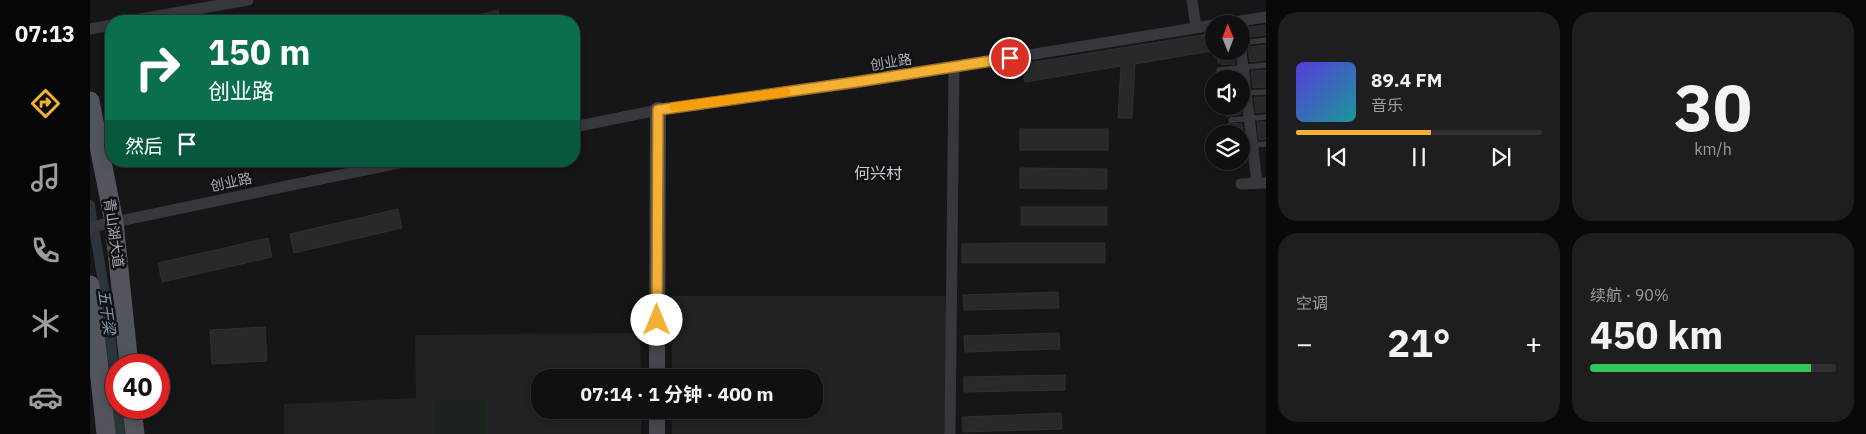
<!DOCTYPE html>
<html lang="zh">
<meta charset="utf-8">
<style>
body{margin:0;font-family:"IBM Plex Sans","Noto Sans SC",sans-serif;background:#1e1e20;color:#f1f3f6;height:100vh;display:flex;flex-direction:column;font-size:19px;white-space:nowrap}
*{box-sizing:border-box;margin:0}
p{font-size:16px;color:#9c9d9f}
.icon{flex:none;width:28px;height:28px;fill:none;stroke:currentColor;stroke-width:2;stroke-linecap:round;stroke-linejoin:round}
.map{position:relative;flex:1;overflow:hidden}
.side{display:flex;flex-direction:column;gap:12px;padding:12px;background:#09090a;width:600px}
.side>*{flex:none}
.top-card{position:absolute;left:15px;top:15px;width:475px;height:152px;border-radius:20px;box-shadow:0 2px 8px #0003,0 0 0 1px #303032;background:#0b6e4f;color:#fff;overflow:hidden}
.needle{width:32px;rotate:359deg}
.buttons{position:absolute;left:1115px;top:15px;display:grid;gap:10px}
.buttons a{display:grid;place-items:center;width:45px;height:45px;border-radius:50%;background:#101012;box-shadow:0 2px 8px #0003,0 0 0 1px #303032;font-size:25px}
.speed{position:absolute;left:15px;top:354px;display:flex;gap:10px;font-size:25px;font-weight:700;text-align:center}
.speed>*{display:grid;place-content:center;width:65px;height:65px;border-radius:50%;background:#101012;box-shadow:0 2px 8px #0003,0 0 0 1px #303032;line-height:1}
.speed .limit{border:8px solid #d22;background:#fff;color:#111}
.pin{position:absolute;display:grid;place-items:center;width:42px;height:42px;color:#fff;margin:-21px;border:2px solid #fff;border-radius:50%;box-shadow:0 1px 5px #0007}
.me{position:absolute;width:55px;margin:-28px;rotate:0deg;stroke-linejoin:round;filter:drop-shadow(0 0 4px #0008)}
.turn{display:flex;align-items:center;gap:18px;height:105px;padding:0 20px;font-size:22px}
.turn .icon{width:65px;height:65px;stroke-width:2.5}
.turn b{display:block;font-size:35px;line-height:42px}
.then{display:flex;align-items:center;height:48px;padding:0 20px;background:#0003;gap:10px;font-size:19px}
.big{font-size:38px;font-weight:700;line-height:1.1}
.side .tile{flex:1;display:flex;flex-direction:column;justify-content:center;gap:8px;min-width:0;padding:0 18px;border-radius:20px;background:#1e1e20}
.side .dial{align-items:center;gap:0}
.dial b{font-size:65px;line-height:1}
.song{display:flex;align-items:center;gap:15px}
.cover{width:60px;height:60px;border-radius:8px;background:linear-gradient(135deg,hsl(250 70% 55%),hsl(180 70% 35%))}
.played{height:5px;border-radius:2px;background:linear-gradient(90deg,#f2b134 55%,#303032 55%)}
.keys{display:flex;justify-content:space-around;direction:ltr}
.heat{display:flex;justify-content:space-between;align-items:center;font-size:28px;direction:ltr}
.charge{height:8px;border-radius:4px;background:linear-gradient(90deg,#34c759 90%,#303032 0)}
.side .tiles{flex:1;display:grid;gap:12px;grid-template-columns:repeat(2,1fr)}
.trip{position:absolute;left:441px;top:369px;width:292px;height:50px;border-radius:20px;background:#101012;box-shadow:0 2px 8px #0003,0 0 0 1px #303032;font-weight:700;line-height:50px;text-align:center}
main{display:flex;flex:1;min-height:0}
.dock{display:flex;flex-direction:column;width:90px;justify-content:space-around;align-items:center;background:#060607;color:#9c9d9f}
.dock .icon{width:35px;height:35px}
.dock .on{color:#f2b134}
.dock b{font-size:22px;color:#f1f3f6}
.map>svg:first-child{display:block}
</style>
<main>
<nav class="dock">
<b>07:13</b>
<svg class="icon on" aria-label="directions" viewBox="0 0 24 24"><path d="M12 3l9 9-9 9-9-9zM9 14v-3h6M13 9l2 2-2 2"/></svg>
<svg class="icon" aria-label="music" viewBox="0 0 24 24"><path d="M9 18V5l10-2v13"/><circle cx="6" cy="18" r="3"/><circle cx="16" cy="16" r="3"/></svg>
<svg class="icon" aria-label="phone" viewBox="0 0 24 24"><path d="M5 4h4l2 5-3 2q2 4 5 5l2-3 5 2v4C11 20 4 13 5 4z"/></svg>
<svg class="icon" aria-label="climate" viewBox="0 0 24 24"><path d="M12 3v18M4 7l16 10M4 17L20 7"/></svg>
<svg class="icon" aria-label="car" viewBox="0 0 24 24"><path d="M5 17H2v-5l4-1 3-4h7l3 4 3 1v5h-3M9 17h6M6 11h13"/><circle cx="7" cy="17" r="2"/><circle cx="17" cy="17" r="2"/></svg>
</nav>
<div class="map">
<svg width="1176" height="434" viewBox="0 0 1176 434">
<rect width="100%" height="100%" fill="#161618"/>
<!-- built -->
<g fill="#222225">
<path d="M582 296H857V434H582V410H725V378L582 377Z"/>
<path d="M550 333 551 377 450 378V410H551V434H194V404L326 398 325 335Z"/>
</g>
<!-- green -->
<path fill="#1c231d" d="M396 399V434H344V400Z"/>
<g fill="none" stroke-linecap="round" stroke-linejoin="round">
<!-- canal -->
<g stroke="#2c353c" stroke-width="10">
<path d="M0 205 2 218"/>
<path d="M5 234 18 312 26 390"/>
<path d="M28 408 30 434"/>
</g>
</g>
<!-- building -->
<g fill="#29292c" stroke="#303034">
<path d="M408 10 411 21H377L376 18Z"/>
<path d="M1176 25V35L1151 38V28Z"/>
<path d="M1124 33V41L1118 46 1122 51 1045 64 1042 118H1028L1031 66 935 82 932 64Z"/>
<path d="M1176 45V60L1160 62 1158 47Z"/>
<path d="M1126 51H1144L1145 64 1132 65 1131 63H1128Z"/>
<path d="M1176 70V87L1163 88 1161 71Z"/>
<path d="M1164 97H1176V112L1166 113Z"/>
<path d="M1135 106H1150L1151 114 1136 117Z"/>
<path d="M1167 122H1176V139L1169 140Z"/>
<path d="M1138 123 1152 124 1154 141H1151V134H1139Z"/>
<rect x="930" y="129" width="88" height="21"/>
<path d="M930 168 1017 169V189L930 188Z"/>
<rect x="931" y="207" width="86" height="18"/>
<path d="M308 209 312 228 204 253 200 234Z"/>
<path d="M178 238 182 257 72 282 68 263Z"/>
<path d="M929 243H1015V263H872V244Z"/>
<path d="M968 292 969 308 874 310 873 295Z"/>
<path d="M175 327 177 361 122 364 120 330Z"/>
<path d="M969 333 970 349 875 352 874 336Z"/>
<path d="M975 375V390L874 392V377Z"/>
<path d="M971 413 972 429 873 432 872 417Z"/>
</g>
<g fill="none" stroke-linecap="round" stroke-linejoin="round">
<!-- lane -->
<g stroke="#37383d" stroke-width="5.5">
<path d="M1151 43 1176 40"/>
<path d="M1123 46H1124"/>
<path d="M1129 70 1176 65"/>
<path d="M1156 93 1176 92"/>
<path d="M1141 120 1176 117"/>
<path d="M1151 146 1176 144"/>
</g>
<!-- street -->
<g stroke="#37383d" stroke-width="11">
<path d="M1102 0 1106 27"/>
<path d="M39 21 158 0"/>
<path d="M1131 24 1176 17"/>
<path d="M0 29 21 25"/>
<path d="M1151 50 1167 183"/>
<path d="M484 127 568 110 765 83 1124 25"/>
<path d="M1151 184 1176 183"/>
<path d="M0 227 318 161"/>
<path d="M860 434 864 67"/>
</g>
<!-- secondary -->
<g stroke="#45474d" stroke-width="16">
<path d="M567 378 568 110"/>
<path d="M567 434V410"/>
</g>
<!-- primary -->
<g stroke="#53555c" stroke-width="19">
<path d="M0 101 24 222 39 365"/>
<path d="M0 285 16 434"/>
<path d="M42 408 45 434"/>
</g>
</g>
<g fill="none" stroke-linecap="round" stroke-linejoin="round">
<!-- route casing -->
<g stroke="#9d7322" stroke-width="12">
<path id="route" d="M567 320 568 110 766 82 920 58"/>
</g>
<!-- route -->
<use href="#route" stroke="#f2b134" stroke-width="9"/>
<!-- slow -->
<path stroke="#f59e0b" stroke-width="9" d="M584 107 696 92"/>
</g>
<g text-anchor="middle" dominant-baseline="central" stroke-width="5" stroke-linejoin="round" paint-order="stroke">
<!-- street labels -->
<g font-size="14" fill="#a8adb8" stroke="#111113">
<text transform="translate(801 62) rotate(-9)">创业路</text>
<text transform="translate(141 182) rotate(-12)">创业路</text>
<text transform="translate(24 233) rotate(82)">青山湖大道</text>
</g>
<!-- water labels -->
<g font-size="15" font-style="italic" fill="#7f9bb3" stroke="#111113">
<text transform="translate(17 312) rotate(82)">五干梁</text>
</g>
<!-- quarter labels -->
<g font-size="16" fill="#c9ccd4" stroke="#111113">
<text x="788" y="173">何兴村</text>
</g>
</g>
</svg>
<div class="buttons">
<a><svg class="needle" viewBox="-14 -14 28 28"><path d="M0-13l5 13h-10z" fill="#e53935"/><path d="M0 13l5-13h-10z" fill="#9c9d9f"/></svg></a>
<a><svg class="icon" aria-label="sound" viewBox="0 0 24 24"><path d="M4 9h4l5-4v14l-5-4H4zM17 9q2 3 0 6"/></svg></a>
<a><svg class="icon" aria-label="layers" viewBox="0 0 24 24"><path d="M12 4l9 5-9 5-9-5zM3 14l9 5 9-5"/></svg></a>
</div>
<div class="speed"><div class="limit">40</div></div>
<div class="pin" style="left:920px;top:58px;background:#d93025"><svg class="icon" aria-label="arrive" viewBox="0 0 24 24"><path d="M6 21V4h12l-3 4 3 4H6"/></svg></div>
<svg class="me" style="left:567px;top:320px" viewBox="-20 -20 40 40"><circle r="19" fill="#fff"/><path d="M0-13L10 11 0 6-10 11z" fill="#f2b134"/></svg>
<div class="trip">07:14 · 1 分钟 · 400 m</div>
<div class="top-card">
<div class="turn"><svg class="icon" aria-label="right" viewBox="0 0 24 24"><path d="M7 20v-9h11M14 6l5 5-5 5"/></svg><div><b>150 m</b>创业路</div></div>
<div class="then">然后<svg class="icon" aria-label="arrive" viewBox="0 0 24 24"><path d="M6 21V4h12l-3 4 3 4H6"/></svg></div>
</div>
</div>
<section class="side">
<div class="tiles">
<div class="tile">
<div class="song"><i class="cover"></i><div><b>89.4 FM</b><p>音乐</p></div></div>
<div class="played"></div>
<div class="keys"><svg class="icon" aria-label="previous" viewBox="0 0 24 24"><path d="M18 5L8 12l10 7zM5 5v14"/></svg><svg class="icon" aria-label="pause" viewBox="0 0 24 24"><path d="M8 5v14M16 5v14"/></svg><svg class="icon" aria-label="next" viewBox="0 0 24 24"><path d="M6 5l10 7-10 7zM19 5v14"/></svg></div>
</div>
<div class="tile dial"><b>30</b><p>km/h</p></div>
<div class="tile"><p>空调</p>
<div class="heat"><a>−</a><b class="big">21°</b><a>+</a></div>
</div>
<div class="tile"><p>续航 · 90%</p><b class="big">450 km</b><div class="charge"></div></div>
</div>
</section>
</main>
